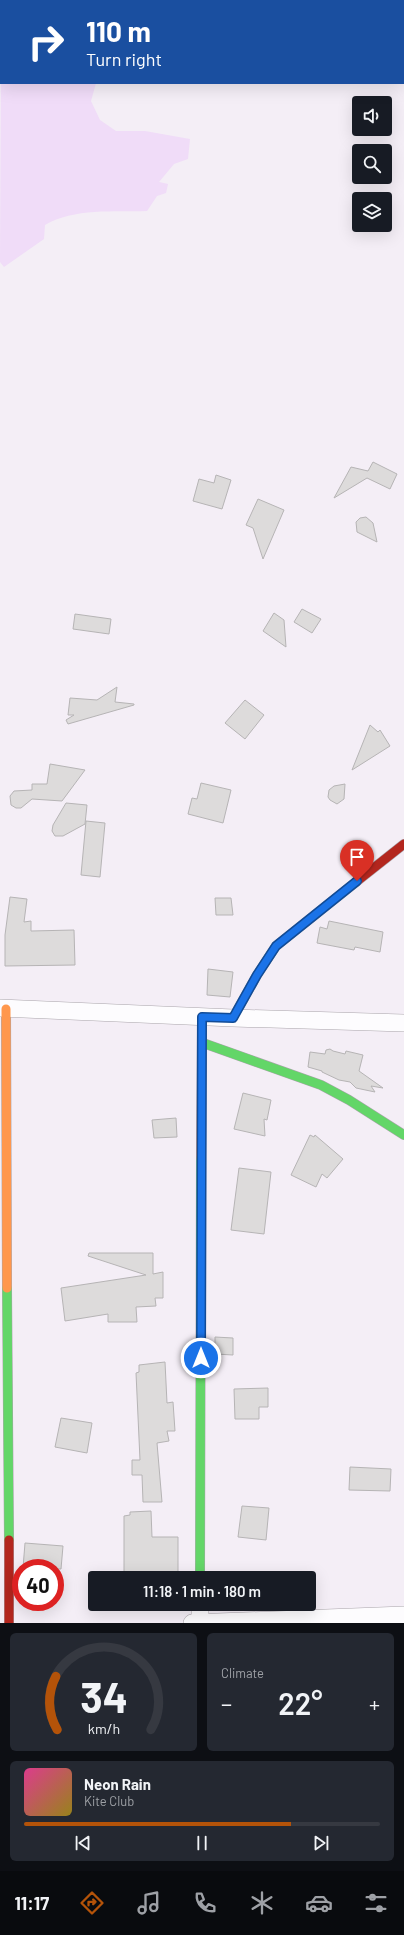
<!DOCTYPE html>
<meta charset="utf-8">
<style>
body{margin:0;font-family:Barlow,sans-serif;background:#242831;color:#f1f3f6;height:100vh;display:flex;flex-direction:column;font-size:15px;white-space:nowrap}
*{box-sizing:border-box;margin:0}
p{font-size:13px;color:#9ea1a6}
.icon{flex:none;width:22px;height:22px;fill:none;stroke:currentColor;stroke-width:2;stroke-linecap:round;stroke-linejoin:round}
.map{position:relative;height:1623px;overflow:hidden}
.details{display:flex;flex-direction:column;gap:10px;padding:10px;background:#0d0f14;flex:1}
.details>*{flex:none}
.guide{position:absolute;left:0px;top:0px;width:404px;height:84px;box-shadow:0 4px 16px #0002;background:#1a4fa0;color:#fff;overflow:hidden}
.tools{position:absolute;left:352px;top:96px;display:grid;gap:8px}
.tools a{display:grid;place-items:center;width:40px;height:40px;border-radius:4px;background:#171b24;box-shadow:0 4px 16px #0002;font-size:20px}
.speed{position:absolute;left:12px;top:1559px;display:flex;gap:8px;font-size:20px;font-weight:700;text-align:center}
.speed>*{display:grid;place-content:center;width:52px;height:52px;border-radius:50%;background:#171b24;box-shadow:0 4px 16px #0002;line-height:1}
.speed .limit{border:6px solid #d22;background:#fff;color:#111}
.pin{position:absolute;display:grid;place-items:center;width:34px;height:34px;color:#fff;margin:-41px -17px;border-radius:50% 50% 50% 0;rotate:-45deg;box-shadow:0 0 4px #0007}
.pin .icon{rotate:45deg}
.me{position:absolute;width:44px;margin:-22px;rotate:0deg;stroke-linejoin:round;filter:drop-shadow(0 0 3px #0008)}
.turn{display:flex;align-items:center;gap:14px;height:84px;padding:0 20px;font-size:18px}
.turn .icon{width:52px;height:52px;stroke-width:2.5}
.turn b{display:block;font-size:28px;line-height:34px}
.big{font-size:30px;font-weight:600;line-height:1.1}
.details .tile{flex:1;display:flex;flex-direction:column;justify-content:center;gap:6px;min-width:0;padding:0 14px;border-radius:6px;background:#242831}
.details .dial{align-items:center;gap:0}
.dial svg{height:104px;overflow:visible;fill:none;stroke:#363941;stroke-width:7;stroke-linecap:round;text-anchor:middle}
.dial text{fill:#f1f3f6;stroke:none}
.song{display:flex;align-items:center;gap:12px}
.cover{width:48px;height:48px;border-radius:6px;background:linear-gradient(135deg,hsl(330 70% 55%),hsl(50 70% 35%))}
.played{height:4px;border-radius:2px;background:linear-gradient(90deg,#b45309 75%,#363941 75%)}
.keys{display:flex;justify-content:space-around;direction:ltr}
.heat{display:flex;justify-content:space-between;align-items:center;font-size:22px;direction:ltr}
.details .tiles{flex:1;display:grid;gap:10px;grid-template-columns:1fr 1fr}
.tile:last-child{grid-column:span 2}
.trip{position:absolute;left:88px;top:1571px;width:228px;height:40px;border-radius:4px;background:#171b24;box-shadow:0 4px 16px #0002;font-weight:600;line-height:40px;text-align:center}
.tabs{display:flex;height:64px;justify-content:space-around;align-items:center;background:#090b0e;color:#9ea1a6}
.tabs .icon{width:28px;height:28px}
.tabs .active{color:#b45309}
.tabs b{font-size:18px;color:#f1f3f6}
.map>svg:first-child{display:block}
</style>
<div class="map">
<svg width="404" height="1623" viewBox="0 0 404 1623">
<rect width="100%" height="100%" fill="#f4eef6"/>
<!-- green -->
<path fill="#f0dcf8" d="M1 44V83H96L91 101 100 120 116 131H145L190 139 188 159 174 164 159 182 168 184 166 193 157 196 147 211C114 212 74 208 45 225L44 239 4 267 0 262Z"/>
<!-- building -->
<g fill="#dddbdb" stroke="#b6b4b5">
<path d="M373 462 397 474 390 489 367 478 334 498 351 467 368 471Z"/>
<path d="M216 475 231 480 222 509 193 501 199 479 214 483Z"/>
<path d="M258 499 284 510 263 559 253 528 246 525Z"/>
<path d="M366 517 373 523 377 542 357 532 356 522 360 518Z"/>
<path d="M302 609 321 619 312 633 294 622Z"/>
<path d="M274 613 284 620 286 647 263 631Z"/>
<path d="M75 614 111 619 109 634 73 629Z"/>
<path d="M117 687 115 702 134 704V705L68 724 66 720 74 715H68L70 698 97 700Z"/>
<path d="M245 700 264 715 245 739 225 723Z"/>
<path d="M370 725 378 732 380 730 390 746 352 770Z"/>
<path d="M50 764 85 770 62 801 32 799 21 808H16L11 805 10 796 14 791 32 790V784H47Z"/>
<path d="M201 783 231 790 223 823 188 814 192 798 197 799Z"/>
<path d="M345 784 344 799 337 804 330 800 328 797 329 790 334 786Z"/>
<path d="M66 803 87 805 85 824 63 836H55L52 831 53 825Z"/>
<path d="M86 821 105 823 100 877 81 875Z"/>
<path d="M10 897 27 899 24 922 31 921V931L74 930 75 965 5 966V935Z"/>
<path d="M215 898H231L233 915H216Z"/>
<path d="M329 921 383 932 380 952 355 947 354 950 317 943 320 927 327 929Z"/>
<path d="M208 969 233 972 230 997 207 995Z"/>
<path d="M330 1049 333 1051 345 1054 346 1051 363 1055 359 1071 383 1088 371 1086 375 1092 356 1088 350 1082 339 1080 322 1072V1071L308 1067 310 1052 325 1054 326 1050Z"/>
<path d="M243 1093 271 1100 267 1120 264 1119 265 1136 234 1129Z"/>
<path d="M176 1118 177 1137 154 1138 152 1120Z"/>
<path d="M310 1135 314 1137 315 1135 343 1159 327 1178 322 1174 316 1187 291 1175Z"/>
<path d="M239 1168 271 1172 264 1234 231 1230Z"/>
<path d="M89 1253H153V1274L163 1272V1298H155L156 1306 136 1307 137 1322H108V1314L65 1321 61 1288 146 1275 88 1256Z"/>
<path d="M215 1337 233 1338V1355L215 1354Z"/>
<path d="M165 1362 167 1403 173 1402 175 1431H167L169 1441 157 1443 162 1502H143L142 1475H132V1460H140L136 1373 139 1372V1365Z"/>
<path d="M268 1388V1407H259V1419H235L234 1389Z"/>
<path d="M61 1418 92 1423 87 1453 55 1447Z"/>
<path d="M350 1467 391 1469 390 1491 349 1490Z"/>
<path d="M242 1506 269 1508 266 1540 238 1537Z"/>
<path d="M151 1511 152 1537H178V1577L124 1578V1516L130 1515V1512Z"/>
<path d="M25 1543 63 1546 61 1569 23 1568Z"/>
</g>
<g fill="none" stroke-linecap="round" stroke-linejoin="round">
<!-- street casing -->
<g stroke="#aaa5ab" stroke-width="18">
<g id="street">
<path d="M0 1008 233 1018 404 1023"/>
<path d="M200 1622V1604"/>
<path d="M192 1623 404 1615"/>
</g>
</g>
<!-- fast casing -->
<g stroke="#aaa5ab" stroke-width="10">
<g id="fast">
<path d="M233 1018 257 975 276 946 356 882"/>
<path d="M203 1043 321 1085 349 1100 404 1135"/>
<path d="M7 1288 9 1540"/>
<path d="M200 1578 201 1158"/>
</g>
</g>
<!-- slow casing -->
<g stroke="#aaa5ab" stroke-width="10">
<g id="slow">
<path d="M6 1009 7 1288"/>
<path d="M201 1158 202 1017"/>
</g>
</g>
<!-- jam casing -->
<g stroke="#aaa5ab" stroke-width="10">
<g id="jam">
<path d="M356 882 404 844"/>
<path d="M9 1540V1623"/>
</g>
</g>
<!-- street -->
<use href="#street" stroke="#fdfcfe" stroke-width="17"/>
<!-- fast -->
<use href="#fast" stroke="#63d668" stroke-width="9"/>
<!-- slow -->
<use href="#slow" stroke="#ff974d" stroke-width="9"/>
<!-- jam -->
<use href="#jam" stroke="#b3261e" stroke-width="9"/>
</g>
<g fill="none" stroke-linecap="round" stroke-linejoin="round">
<!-- route casing -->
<g stroke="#114b97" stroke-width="10">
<path id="route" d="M201 1358 202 1017 233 1018 257 975 276 946 357 881"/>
</g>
<!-- route -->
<use href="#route" stroke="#1a73e8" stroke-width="7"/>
</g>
</svg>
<div class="tools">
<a><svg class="icon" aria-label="sound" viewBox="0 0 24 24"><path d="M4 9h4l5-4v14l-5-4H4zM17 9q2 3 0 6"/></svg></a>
<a><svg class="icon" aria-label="search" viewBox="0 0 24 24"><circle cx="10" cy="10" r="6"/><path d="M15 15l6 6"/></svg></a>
<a><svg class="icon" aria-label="layers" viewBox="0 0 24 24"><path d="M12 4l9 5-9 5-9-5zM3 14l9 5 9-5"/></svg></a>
</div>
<div class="speed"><div class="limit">40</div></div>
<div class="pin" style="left:357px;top:881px;background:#d93025"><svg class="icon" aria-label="arrive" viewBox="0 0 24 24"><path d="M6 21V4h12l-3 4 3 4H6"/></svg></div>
<svg class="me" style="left:201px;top:1358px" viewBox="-20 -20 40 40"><circle r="17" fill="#1a73e8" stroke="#fff" stroke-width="3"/><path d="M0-11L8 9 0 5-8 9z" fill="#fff"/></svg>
<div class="trip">11:18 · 1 min · 180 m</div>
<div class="guide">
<div class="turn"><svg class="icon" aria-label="right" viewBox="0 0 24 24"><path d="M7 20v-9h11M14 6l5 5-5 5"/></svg><div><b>110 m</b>Turn right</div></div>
</div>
</div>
<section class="details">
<div class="tiles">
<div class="tile dial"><svg viewBox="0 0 100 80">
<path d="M14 69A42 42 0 1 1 86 69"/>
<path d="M14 69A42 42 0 0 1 13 28" stroke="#b45309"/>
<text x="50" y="56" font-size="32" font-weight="700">34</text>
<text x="50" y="72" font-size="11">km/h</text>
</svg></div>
<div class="tile"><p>Climate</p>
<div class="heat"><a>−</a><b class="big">22°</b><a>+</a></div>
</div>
<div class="tile">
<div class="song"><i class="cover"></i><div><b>Neon Rain</b><p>Kite Club</p></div></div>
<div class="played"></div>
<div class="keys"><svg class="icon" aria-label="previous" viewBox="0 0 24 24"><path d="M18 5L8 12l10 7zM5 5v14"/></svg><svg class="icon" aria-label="pause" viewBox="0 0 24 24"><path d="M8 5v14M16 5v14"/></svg><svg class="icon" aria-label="next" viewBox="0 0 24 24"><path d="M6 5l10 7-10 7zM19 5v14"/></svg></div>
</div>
</div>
</section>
<nav class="tabs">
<b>11:17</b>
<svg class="icon active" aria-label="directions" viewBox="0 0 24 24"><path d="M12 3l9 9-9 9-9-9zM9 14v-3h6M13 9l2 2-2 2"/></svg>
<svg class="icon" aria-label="music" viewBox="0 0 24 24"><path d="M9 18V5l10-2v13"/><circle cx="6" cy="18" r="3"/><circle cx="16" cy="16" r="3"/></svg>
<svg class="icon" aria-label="phone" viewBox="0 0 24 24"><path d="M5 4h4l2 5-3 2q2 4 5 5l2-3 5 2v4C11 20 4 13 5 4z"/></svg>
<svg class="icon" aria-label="climate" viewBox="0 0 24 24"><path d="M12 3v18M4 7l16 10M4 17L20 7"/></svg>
<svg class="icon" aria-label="car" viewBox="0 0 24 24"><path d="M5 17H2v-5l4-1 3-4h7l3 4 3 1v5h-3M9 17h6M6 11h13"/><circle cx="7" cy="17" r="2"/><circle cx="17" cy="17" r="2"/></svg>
<svg class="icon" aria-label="filters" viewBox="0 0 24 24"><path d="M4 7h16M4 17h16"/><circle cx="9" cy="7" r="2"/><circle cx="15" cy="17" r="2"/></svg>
</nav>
